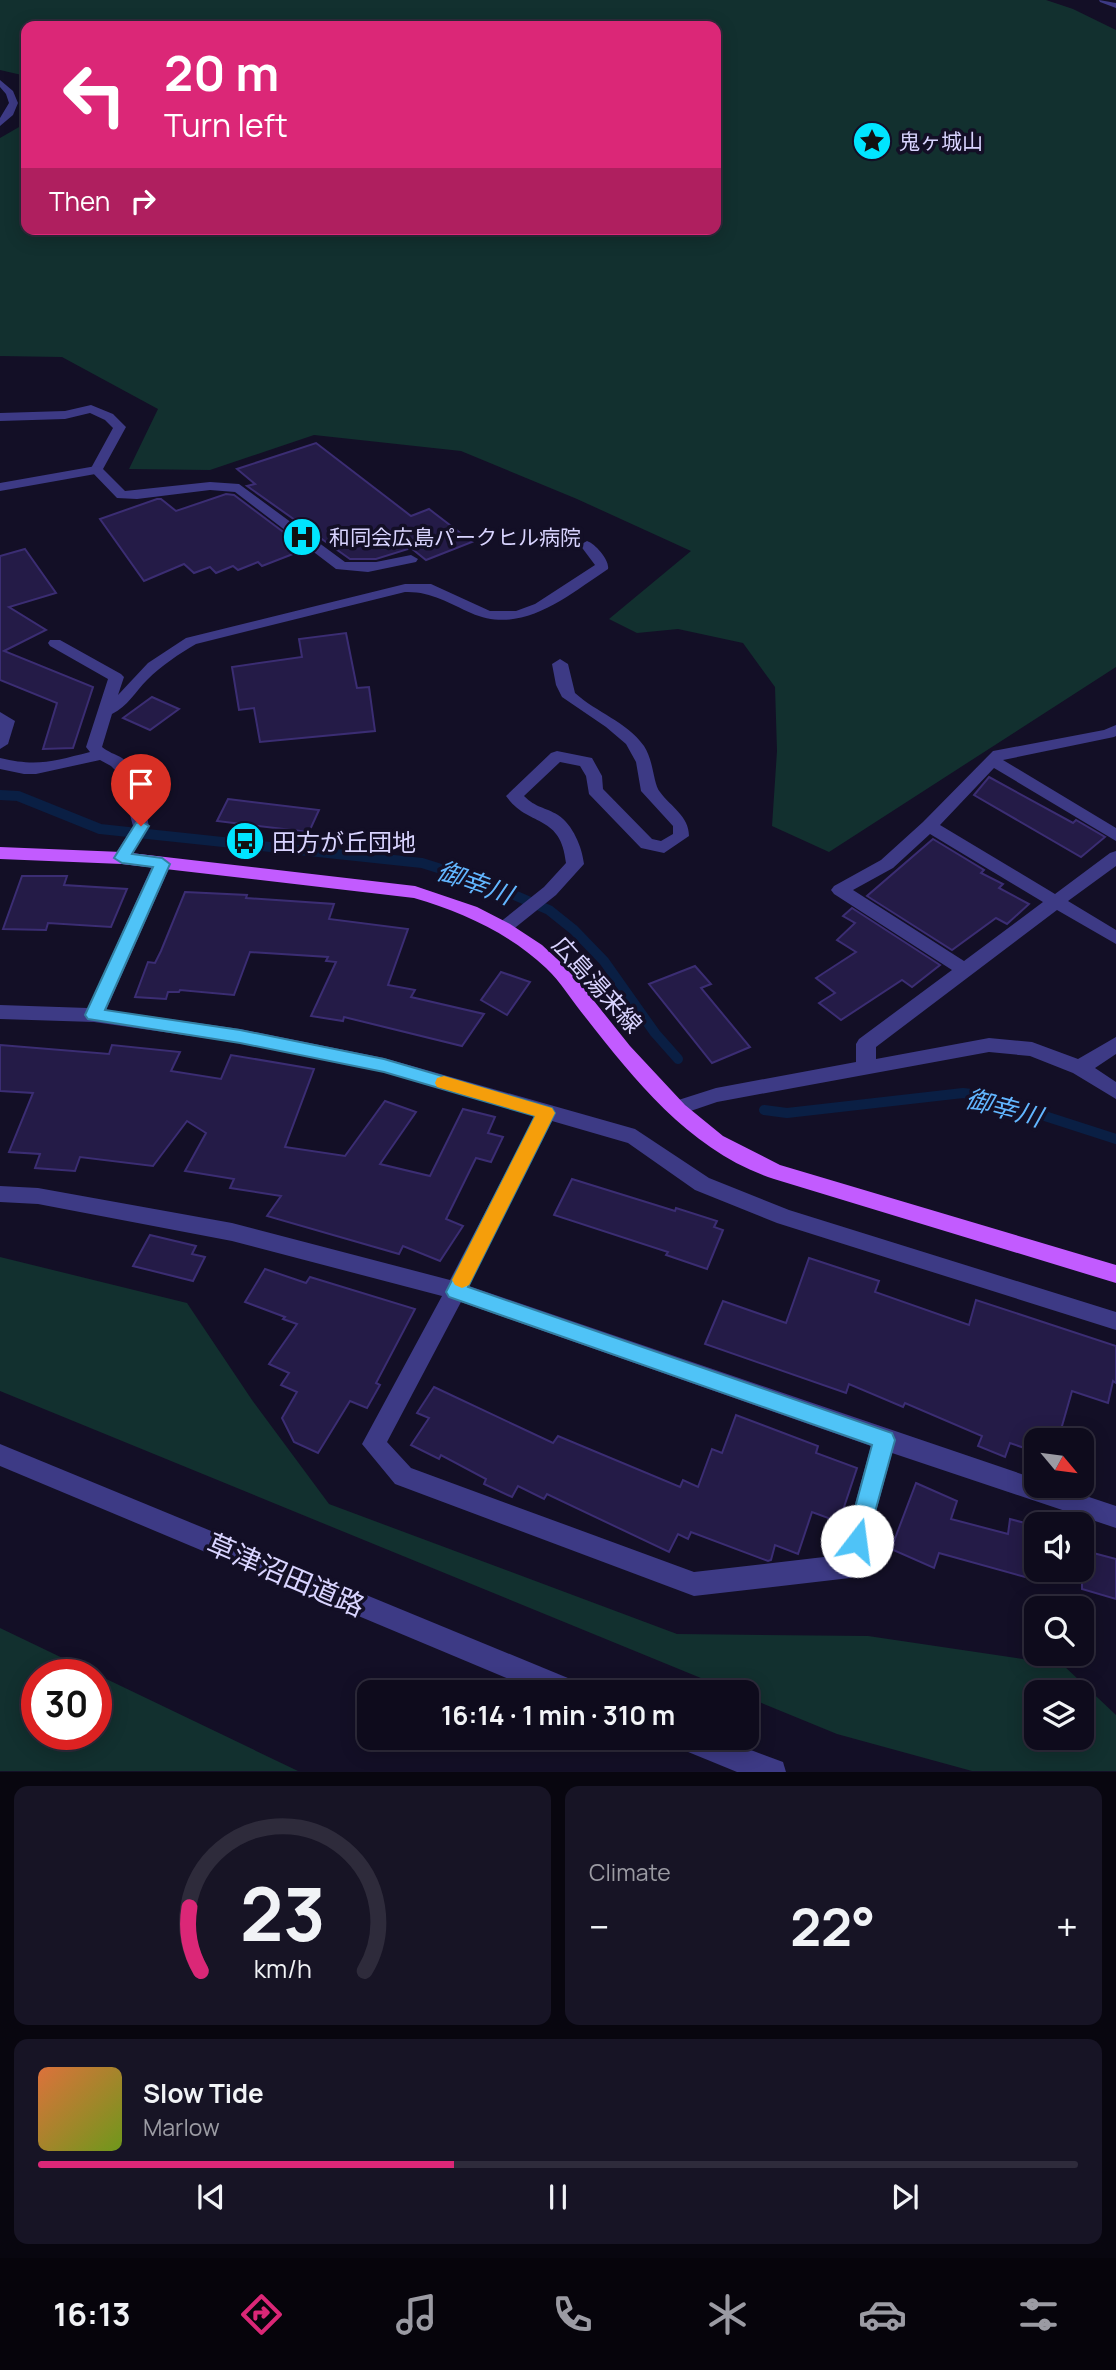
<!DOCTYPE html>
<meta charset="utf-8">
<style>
body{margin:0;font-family:Manrope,"Noto Sans JP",sans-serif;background:#171425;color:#f1f3f6;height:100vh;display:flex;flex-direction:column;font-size:26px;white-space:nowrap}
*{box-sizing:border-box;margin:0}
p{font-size:23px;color:#9b9ba3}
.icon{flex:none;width:38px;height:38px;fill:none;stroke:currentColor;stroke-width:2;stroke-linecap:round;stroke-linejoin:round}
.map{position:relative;height:1772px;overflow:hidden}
.panel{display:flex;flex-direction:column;gap:14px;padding:14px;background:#08060f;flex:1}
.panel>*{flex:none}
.banner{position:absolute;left:21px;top:21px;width:700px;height:214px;border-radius:14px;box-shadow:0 4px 18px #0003,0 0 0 2px #2e2b3b;background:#db2777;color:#fff;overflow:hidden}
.needle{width:46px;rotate:119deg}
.controls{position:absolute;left:1024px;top:1428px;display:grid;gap:14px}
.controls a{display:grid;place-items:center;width:70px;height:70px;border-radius:14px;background:#0e0b1c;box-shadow:0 4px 18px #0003,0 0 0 2px #2e2b3b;font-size:35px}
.speed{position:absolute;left:21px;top:1659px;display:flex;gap:14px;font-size:35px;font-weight:700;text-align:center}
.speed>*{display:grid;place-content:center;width:91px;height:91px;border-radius:50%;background:#0e0b1c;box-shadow:0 4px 18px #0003,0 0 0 2px #2e2b3b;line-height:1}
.speed .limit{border:10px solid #d22;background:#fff;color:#111}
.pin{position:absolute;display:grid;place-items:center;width:60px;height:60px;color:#fff;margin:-72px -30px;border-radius:50% 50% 50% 0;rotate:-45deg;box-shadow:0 0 7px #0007}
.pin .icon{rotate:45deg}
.me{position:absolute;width:77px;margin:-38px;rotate:15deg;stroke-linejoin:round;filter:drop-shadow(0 0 5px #0008)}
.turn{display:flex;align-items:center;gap:24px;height:147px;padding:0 28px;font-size:32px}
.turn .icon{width:91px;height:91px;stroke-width:2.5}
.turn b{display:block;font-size:49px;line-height:60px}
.then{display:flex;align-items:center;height:66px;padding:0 28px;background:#0003;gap:14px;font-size:26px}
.big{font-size:52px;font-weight:700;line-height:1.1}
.panel .widget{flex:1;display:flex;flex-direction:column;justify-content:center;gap:10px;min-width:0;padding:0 24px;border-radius:14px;background:#171425}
.panel .dial{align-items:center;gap:0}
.dial svg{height:182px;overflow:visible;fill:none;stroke:#2e2b3b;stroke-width:7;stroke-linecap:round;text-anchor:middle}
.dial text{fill:#f1f3f6;stroke:none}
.song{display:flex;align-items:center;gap:21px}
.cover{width:84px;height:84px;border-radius:10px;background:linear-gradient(135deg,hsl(20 70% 55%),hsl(80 70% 35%))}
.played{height:7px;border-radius:4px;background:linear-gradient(90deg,#db2777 40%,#2e2b3b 40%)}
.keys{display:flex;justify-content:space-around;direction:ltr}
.heat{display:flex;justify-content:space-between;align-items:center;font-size:38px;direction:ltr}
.panel .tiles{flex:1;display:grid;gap:14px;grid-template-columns:1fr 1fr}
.widget:last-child{grid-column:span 2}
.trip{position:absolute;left:357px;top:1680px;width:402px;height:70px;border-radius:14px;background:#0e0b1c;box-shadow:0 4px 18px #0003,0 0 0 2px #2e2b3b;font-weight:700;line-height:70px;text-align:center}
.dock{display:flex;height:112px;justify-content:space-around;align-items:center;background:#06040b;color:#9b9ba3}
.dock .icon{width:49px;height:49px}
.dock .on{color:#db2777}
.dock b{font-size:32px;color:#f1f3f6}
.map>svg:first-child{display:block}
</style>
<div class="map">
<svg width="1116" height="1772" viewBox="0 0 1116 1772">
<rect width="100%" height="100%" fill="#130f26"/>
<!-- green -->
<g fill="#12302f" fill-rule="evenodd">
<path d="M0 0H1046L1073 9 1116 30V667L829 852 772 826 777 751 775 687 743 643 678 629 637 633 609 619 691 551 577 499 461 451 314 435 210 470 129 469 158 409 62 357 0 356V138L26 123V229H716V26H26V76L0 70Z"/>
<path d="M0 1257 187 1303 252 1400 329 1504 677 1634 868 1636 1063 1665 1116 1715V1771H972L837 1734 747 1697V1692H735L0 1391ZM1036 1692H1082V1738H1036Z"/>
<path d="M0 1628 298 1771H0ZM37 1675H96V1734H37Z"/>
</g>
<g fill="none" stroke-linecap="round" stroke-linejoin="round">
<!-- stream-far1 -->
<path stroke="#0a1f44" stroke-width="7" d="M0 795 11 796"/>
<!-- stream -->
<g stroke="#0a1f44" stroke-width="10">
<path d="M0 795 18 796 100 829 422 863 486 883 549 910 574 930 604 961 655 1033 678 1059"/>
<path d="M764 1110 787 1113 963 1093 980 1095 1116 1139"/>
</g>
</g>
<!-- building -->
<g fill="#241b47" stroke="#3b2d73" stroke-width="2">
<path d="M316 443 411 516 429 509 472 542 426 560 411 548 376 559H350L247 486 255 484 237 469Z"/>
<path d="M226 494 234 495 306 549 262 566 258 562 238 570 233 566 216 573 210 567 194 573 184 564 144 581 100 519 157 499H161L176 511Z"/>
<path d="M25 549 56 593 9 607 46 630 4 651 93 687 73 748 43 749 57 703 0 680V556Z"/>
<path d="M346 633 357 688 369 687 375 731 260 742 254 708 239 710 232 667 302 657 299 639Z"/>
<path d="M152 697 179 709 150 730 123 718Z"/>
<path d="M989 777 1073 823 1076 820 1105 837 1081 857 974 795Z"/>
<path d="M228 799 319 810 309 832 217 821Z"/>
<path d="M933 839 984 870 981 873 1003 884 999 888 1029 904 1007 924 996 918 952 950 867 896Z"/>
<path d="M22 876H67L64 885 127 889 111 927 48 923 46 930 3 929Z"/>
<path d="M185 892 247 895 246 898 334 904 329 919 408 929 388 985 415 990 411 997 484 1014 462 1046 344 1017 343 1021 311 1016 336 962 326 961 328 957 250 952 234 995 180 990 179 992H168L166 999 135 997 148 962 155 963 161 951Z"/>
<path d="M852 908 940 965 912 987 902 980 841 1020 819 1003 835 993 816 978 856 952 837 940 855 923 843 916Z"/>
<path d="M695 966 711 984 701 988 750 1047 712 1063 649 984Z"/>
<path d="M501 972 530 982 507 1015 481 1000Z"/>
<path d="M0 1045 109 1054 112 1045 180 1052 171 1071 221 1079 231 1055 314 1069 285 1147 345 1156 385 1101 416 1112 380 1164 430 1176 463 1109 495 1117 488 1133 503 1137 491 1162 476 1158 446 1219 463 1226 440 1261 403 1246 399 1254 267 1216 281 1196 230 1188 234 1179 185 1171 206 1133 187 1121 153 1166 80 1157 75 1171 35 1168 40 1154 9 1152 33 1093 0 1091Z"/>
<path d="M572 1179 675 1211 676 1208 717 1221 714 1227 723 1230 707 1269 666 1255 668 1252 554 1215Z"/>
<path d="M150 1235 196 1246 192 1254 205 1257 193 1281 133 1266Z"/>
<path d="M809 1258 879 1281 875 1292 969 1325 976 1300 1116 1346V1383L1113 1381 1108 1403 1072 1391 1058 1440H1036V1452L1010 1443 1005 1457 978 1446 982 1436 905 1403 903 1407 849 1384 846 1393 705 1344 723 1301 786 1323Z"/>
<path d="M265 1269 306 1283 310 1277 415 1309 376 1383 380 1385 367 1408 350 1401 318 1453 294 1442 282 1418 297 1392 281 1385 289 1373 269 1364 297 1324 283 1319 285 1317 245 1302Z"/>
<path d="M434 1387 553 1443 558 1436 680 1487 683 1480 698 1487 712 1449 722 1453 736 1415 818 1446 816 1453 857 1468 839 1522 812 1512 798 1554 775 1545 771 1560 768 1561 691 1532 688 1539 678 1534 669 1552 547 1494 544 1499 518 1486 512 1497 484 1484 486 1479 441 1455 439 1459 411 1445 429 1418 417 1413Z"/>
<path d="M916 1483 957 1501 951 1519 1008 1534 1010 1519 1036 1526V1580L939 1553 934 1568 891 1549Z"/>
<path d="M1082 1550 1116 1559V1599L1082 1589Z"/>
</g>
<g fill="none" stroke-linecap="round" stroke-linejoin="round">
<!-- service -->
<path fill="#3d3a85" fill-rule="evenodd" d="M91 405 113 414 126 427 103 469 125 491 210 482 239 484 345 562H376L411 555 418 559 416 562 368 572 336 569 235 492 210 490 137 499 117 498 90 470 113 428 105 420 90 413 65 419 0 421V413L65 411Z"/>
<!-- minor -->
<g fill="#3d3a85" fill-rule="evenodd">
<path d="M1099 0 1116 3V8L1100 2Z"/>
<path d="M96 466 101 467V473L0 491V483Z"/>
<path d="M587 541C596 544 610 561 608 569 567 596 522 636 471 613 449 603 430 591 405 592L196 644C179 654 162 665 147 680 135 692 128 706 112 714L102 747C108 752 115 754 122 758 142 772 144 804 149 826L128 862H116L113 858 133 826 119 774 111 766 100 760 36 774H24L0 769V758C37 767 54 761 90 752L86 747 108 679 50 646 48 643 50 640H60L121 674 124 677 118 695 148 663 186 638 405 584H431L490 611H516L535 604 595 565 580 545Z"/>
<path d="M560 659 568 664 575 693C597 713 626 721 644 746 654 761 653 784 660 792 671 807 689 816 689 836L664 853 641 848 589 794 586 776 580 766 560 762 524 796C536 808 545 807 558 815 573 825 582 847 584 864L556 895 511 931H499L496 927 499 923 544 887 566 863C561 813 529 828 506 796L551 753 557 751 592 758 602 776 603 789 652 839 661 841 673 834V826L641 791 636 762 626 744 606 727 562 697 556 685 552 664Z"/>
<path d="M0 712 15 721 8 744 0 749Z"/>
<path d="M1116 725V736L1114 737 1003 760 1116 828V841L994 768 940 825 1055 894 1110 853 1116 851V866L1068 901 1116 930V944L1057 910 876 1047V1059L989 1038 1032 1042 1078 1059 1116 1037V1054L1095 1068 1116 1082V1099L1073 1073 1030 1056 989 1052 717 1102 676 1116 669 1113 666 1108 669 1103 716 1088 856 1062V1044L859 1039 952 970 834 894 831 890 834 886 881 860 923 822 993 751 1104 730ZM930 834 1043 902 964 961 853 890 893 868Z"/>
<path d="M162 858 171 864 106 1010 240 1029 384 1058 635 1129 709 1178 789 1210 1116 1312V1330L777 1223 695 1190 628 1143 552 1121 469 1286 1036 1479V1486H1056L1116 1506V1528L892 1453 859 1574 850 1578 694 1596 395 1484 362 1444 442 1296 232 1241 38 1204 0 1202V1186L38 1188 232 1223 450 1280 535 1116 384 1072 240 1043 94 1022 0 1019V1005L88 1008 153 864ZM461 1302 871 1446 841 1555 694 1572 411 1468 387 1442Z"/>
</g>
<!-- tertiary -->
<g fill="#3d3a85" fill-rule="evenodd">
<path d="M0 80 13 91 18 103 13 115 0 126V118L9 103 6 94 0 87Z"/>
<path d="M0 1444 580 1683 584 1692H540L0 1466Z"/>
<path d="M672 1738H719L783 1762 786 1772H737L676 1747Z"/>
</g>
<!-- primary -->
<path fill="#c25bff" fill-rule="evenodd" d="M0 847 122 852 415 886 477 907 510 924 542 945 570 971 630 1046 685 1105 723 1136 780 1165 1116 1265V1283L774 1179C692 1152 637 1083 586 1018 572 1001 561 982 546 968 509 933 462 912 414 898L122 864 0 859Z"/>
</g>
<!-- route -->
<path fill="#4fc3f7" stroke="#337fa1" stroke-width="2" d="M141 821 149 826 132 854 162 858 170 864 105 1010 240 1030 384 1059 552 1108 555 1113 468 1287 892 1433 895 1440 865 1548 857 1551 849 1548 846 1541 872 1445 449 1297 446 1292 535 1116 384 1072 240 1043 88 1019 85 1015 153 867 122 863 114 858 136 823Z"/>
<!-- slow -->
<path fill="#f59e0b" d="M444 1076 552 1108 555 1113 469 1285 462 1288 455 1285 452 1280 535 1116 437 1087 435 1083 437 1078Z"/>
<!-- icons -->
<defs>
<g id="sight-disc" transform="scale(2.0125)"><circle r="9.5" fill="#00e5ff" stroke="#130f26"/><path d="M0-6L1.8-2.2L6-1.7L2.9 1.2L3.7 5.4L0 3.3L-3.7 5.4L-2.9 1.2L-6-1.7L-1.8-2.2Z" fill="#111"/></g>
<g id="hospital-disc" transform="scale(2.0125)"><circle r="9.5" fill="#00e5ff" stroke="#130f26"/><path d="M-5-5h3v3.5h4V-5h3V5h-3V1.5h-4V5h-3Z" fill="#111"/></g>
<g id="bus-disc" transform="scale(2.0125)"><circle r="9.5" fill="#00e5ff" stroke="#130f26"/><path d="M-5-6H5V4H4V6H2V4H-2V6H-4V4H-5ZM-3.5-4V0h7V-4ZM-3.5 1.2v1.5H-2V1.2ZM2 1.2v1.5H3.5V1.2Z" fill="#111"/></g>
</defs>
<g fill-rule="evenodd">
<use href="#sight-disc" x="872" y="141"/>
<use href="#hospital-disc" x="302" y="537"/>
<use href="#bus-disc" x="245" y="841"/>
</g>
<g text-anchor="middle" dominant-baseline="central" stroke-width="7" stroke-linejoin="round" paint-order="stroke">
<!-- far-poi labels -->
<g font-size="21" fill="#d9d4ff" stroke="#130f26" text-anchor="start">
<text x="899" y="141">鬼ヶ城山</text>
<text x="329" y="537">和同会広島パークヒル病院</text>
</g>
<!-- poi labels -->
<g font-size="24" fill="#d9d4ff" stroke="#130f26" text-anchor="start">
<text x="272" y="841">田方が丘団地</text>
</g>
<!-- street labels -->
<g font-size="24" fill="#d9d4ff" stroke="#130f26">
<text transform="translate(598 984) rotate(48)">広島湯来線</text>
</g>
<!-- water labels -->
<g font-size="26" font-style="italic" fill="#62b6ff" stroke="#130f26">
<text transform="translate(475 882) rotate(20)">御幸川</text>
<text transform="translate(1004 1107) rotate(15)">御幸川</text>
</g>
<!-- near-street labels -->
<g font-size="28" fill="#d9d4ff" stroke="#130f26">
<text transform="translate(286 1574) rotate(23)">草津沼田道路</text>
</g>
</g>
</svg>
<div class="controls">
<a><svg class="needle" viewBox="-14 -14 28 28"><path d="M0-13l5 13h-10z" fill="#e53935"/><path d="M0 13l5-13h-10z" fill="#9b9ba3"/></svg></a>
<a><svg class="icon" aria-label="sound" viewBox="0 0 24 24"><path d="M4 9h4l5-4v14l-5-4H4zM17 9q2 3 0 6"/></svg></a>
<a><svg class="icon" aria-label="search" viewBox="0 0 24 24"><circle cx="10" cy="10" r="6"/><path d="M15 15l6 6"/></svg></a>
<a><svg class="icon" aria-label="layers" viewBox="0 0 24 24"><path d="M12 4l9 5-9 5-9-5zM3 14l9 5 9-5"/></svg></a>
</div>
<div class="speed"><div class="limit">30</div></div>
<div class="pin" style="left:141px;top:826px;background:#d93025"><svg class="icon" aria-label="arrive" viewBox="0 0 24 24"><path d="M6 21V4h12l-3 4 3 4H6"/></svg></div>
<svg class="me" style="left:857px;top:1541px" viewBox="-20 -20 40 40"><circle r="19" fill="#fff"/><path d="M0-13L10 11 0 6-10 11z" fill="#4fc3f7"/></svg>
<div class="trip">16:14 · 1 min · 310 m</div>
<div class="banner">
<div class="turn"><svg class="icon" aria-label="left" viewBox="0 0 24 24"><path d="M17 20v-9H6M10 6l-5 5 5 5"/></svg><div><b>20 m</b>Turn left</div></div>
<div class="then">Then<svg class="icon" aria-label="right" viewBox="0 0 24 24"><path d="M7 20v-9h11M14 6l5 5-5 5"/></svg></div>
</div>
</div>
<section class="panel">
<div class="tiles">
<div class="widget dial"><svg viewBox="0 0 100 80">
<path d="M14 69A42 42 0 1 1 86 69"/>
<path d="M14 69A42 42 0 0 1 9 41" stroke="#db2777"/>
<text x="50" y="56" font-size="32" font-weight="700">23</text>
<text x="50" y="72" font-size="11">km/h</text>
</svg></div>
<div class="widget"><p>Climate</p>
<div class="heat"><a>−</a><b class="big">22°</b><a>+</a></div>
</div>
<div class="widget">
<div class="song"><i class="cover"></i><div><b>Slow Tide</b><p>Marlow</p></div></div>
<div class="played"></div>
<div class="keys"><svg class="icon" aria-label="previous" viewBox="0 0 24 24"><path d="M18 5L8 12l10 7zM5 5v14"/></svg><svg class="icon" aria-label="pause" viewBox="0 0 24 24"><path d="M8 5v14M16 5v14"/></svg><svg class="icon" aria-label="next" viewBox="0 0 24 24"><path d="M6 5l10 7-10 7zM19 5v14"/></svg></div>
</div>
</div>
</section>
<nav class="dock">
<b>16:13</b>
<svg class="icon on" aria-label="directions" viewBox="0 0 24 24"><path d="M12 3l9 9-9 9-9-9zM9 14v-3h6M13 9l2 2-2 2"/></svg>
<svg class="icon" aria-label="music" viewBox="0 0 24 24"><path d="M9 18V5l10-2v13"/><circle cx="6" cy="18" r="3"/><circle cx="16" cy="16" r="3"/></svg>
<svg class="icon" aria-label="phone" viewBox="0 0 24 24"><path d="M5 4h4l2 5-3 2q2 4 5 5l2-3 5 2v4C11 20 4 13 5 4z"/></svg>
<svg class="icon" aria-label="climate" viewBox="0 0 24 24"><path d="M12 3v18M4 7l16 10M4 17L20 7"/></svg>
<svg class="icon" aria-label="car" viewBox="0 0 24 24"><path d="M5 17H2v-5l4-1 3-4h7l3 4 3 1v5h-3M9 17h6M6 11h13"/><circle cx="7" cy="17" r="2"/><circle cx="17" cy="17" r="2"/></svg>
<svg class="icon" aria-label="filters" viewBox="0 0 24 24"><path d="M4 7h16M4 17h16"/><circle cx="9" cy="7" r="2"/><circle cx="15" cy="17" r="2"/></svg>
</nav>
